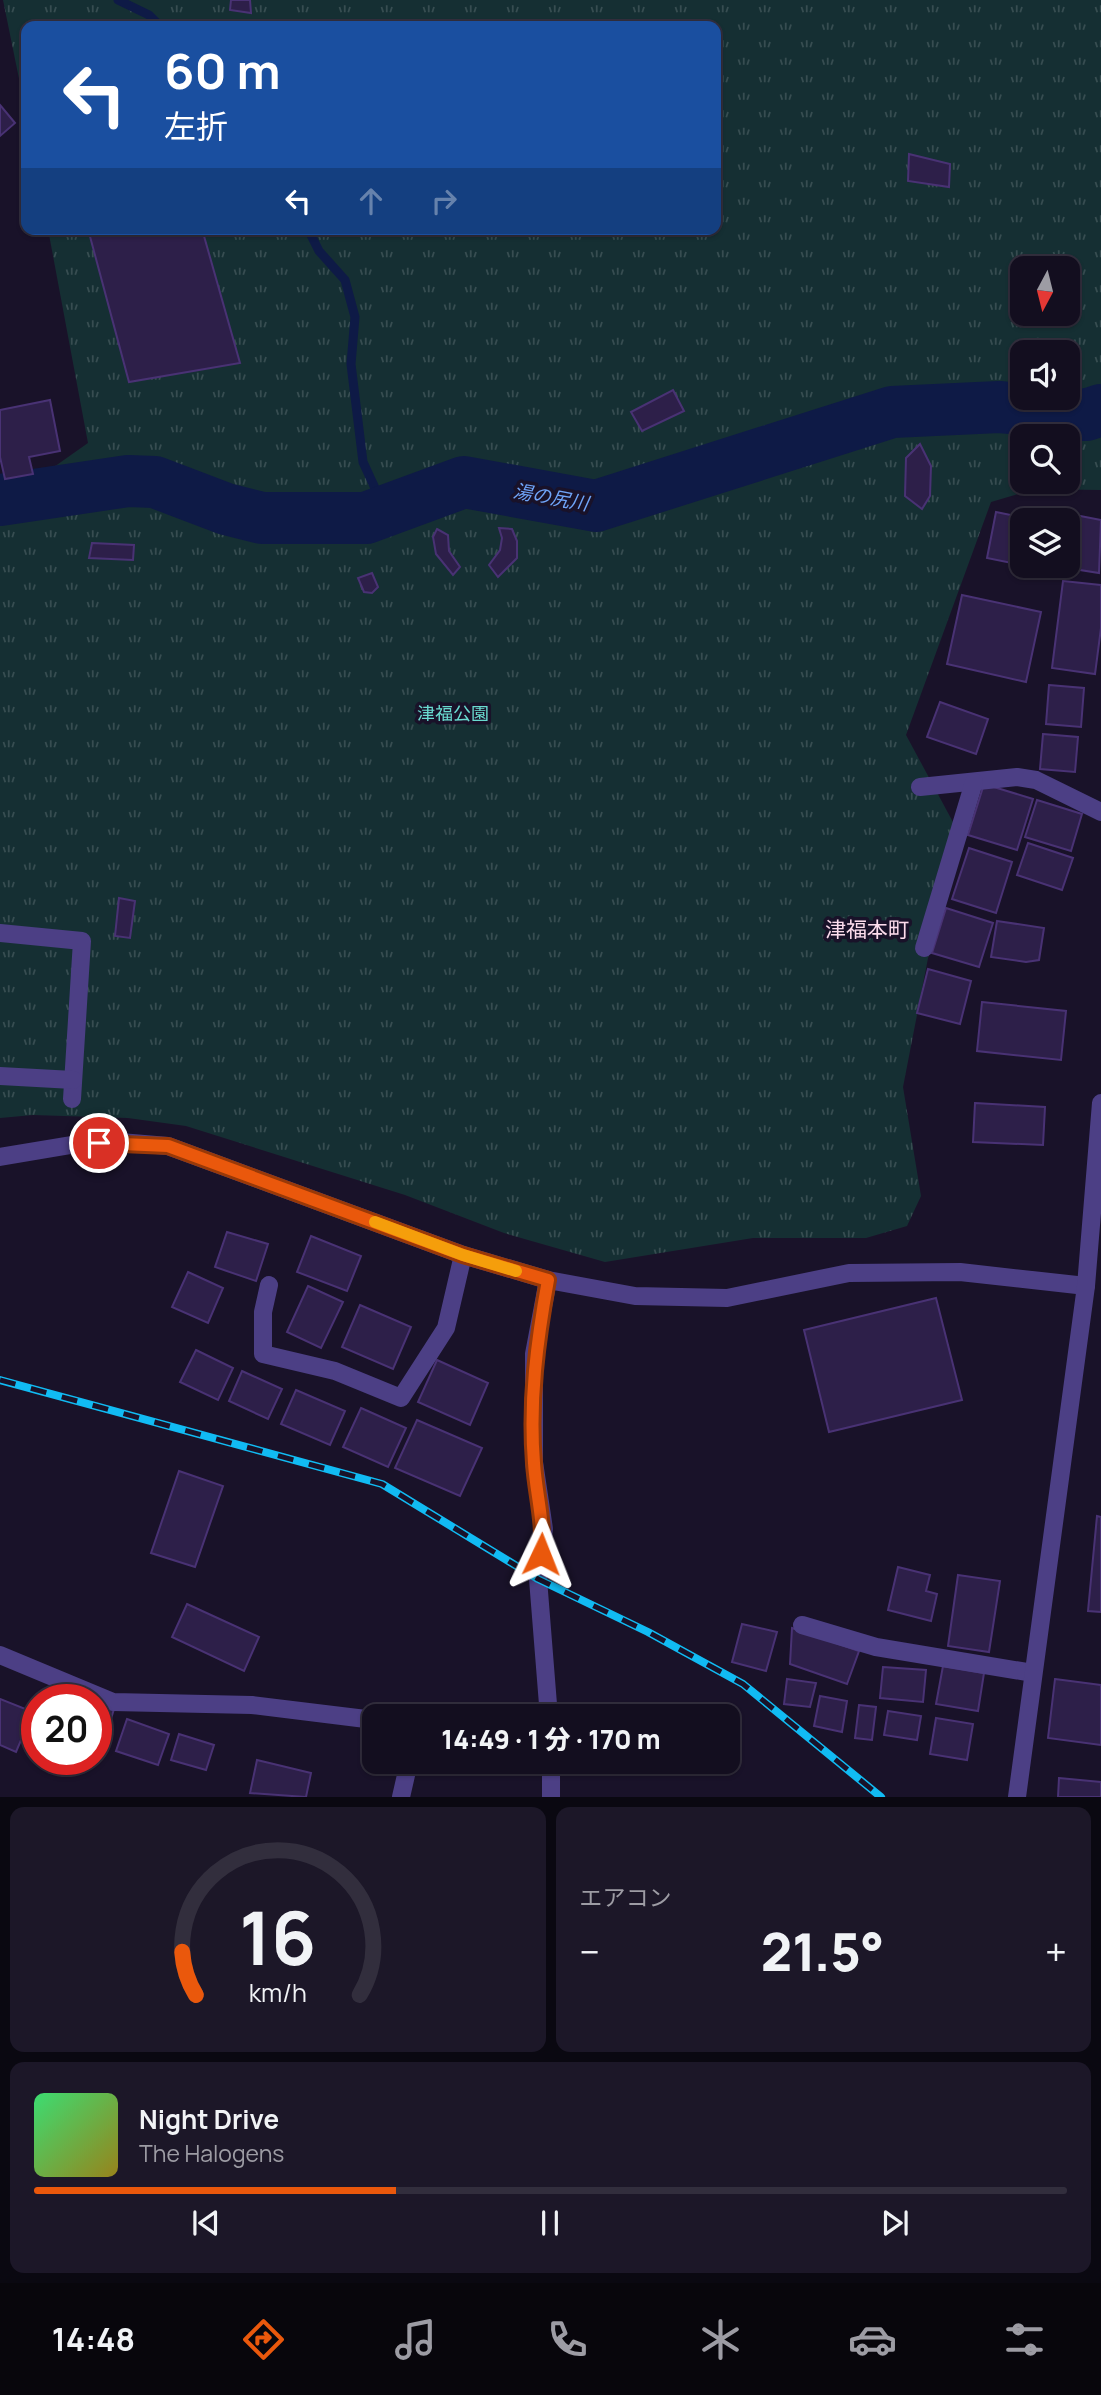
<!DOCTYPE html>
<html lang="ja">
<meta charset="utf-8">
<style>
body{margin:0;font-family:Manrope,"Noto Sans JP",sans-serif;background:#1c1728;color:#f1f3f6;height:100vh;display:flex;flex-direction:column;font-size:26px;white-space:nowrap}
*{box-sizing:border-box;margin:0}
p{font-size:23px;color:#9d9ca4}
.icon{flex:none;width:38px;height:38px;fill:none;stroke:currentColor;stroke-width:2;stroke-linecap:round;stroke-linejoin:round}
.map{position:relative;height:1797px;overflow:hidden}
.details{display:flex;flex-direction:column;gap:10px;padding:10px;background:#0a0811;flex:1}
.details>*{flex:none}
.top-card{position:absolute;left:21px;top:21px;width:700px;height:214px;border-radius:14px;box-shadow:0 2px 5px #0004,0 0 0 2px #322e3d;background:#1a4fa0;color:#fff;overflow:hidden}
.needle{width:46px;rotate:187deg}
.fabs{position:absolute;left:1010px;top:256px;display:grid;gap:14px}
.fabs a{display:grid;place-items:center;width:70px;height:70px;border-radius:14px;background:#130e1f;box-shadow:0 2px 5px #0004,0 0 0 2px #322e3d;font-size:35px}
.speed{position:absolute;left:21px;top:1684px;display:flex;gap:14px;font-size:35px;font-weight:700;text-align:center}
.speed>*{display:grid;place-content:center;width:91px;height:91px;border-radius:50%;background:#130e1f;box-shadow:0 2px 5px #0004,0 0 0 2px #322e3d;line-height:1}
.speed .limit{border:10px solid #d22;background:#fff;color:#111}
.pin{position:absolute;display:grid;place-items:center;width:60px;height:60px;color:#fff;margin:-30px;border:4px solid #fff;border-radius:50%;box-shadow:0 2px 7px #0007}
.me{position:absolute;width:77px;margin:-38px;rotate:2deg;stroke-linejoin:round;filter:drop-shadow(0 0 5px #0008)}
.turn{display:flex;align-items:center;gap:24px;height:147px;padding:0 28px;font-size:32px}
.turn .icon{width:91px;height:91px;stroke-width:2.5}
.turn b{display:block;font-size:49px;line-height:60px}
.lanes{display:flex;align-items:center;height:66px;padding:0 28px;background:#0003;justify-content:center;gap:35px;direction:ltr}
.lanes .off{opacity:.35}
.big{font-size:52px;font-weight:800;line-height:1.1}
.details .widget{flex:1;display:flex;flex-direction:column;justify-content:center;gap:10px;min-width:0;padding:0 24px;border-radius:14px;background:#1c1728}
.details .dial{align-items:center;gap:0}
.dial svg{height:182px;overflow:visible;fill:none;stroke:#322e3d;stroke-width:7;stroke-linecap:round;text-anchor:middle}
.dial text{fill:#f1f3f6;stroke:none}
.song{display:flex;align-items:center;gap:21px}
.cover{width:84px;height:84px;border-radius:10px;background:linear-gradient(135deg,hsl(140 70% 55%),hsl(50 70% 35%))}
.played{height:7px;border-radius:4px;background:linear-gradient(90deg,#ea580c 35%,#322e3d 35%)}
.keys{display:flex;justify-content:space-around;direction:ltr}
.heat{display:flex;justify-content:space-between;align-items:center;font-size:38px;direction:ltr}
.details .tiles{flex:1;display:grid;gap:10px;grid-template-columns:1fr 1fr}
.widget:last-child{grid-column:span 2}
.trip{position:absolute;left:362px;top:1704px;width:378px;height:70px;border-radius:14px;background:#130e1f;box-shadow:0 2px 5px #0004,0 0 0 2px #322e3d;font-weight:800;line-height:70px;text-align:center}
.dock{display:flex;height:112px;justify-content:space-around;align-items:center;background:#08060c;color:#9d9ca4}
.dock .icon{width:49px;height:49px}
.dock .current{color:#ea580c}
.dock b{font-size:32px;color:#f1f3f6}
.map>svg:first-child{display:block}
</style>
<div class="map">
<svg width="1101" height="1797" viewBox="0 0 1101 1797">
<defs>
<pattern id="park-tufts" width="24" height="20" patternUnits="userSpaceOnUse" patternTransform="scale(1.75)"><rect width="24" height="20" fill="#152f33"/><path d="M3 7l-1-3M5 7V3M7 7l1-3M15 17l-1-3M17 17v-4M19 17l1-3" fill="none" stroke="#374d51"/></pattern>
</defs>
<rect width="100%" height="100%" fill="#191229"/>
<!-- park -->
<path fill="url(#park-tufts)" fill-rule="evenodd" d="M3 0H1101V490L1035 489 991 502 906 735 954 824 903 1087 921 1196 907 1226 866 1238H753L605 1262 504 1233 405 1195 186 1126 128 1118 33 1115 0 1118V505L88 443 48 229H716V26H26V113ZM1022 268H1068V313H1022ZM1022 352H1068V397H1022ZM1022 436H1068V481H1022Z"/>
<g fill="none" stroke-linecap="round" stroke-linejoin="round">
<!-- stream -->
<g stroke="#0e1a46" stroke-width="9">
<path d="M118 0 149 15 160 26"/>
<path d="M308 229 319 251 345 280 355 317 351 364 363 462 386 512"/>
</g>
<!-- river -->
<path stroke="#0e1a46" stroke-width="52" d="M0 500 128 481 155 482 226 509 262 518H366L464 482 596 506 892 412 999 407 1086 415 1101 410"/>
</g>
<!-- building -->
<g fill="#2d1f49" stroke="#493274" stroke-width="2">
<path d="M231 0H250L251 13 230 10Z"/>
<path d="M0 105 15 123 0 136Z"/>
<path d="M909 154 950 164 949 187 908 181Z"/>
<path d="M88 229H202L240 363 129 382Z"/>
<path d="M673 390 684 411 642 431 631 412Z"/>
<path d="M50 400 60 451 29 457 33 474 5 479 0 457V410Z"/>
<path d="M920 444 931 466 930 496 922 509 905 496 906 458Z"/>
<path d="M996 512 1036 520H1022V565L987 558Z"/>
<path d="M1070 514 1101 520 1099 573 1061 567 1068 565Z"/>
<path d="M499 528 512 529 517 541V558L498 577 489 565 500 550 502 538Z"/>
<path d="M437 529 448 535 449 551 460 567 453 575 436 554 433 537Z"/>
<path d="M92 543 134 545 133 560 89 558Z"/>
<path d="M372 573 378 587 372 593 364 592 358 578Z"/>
<path d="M1063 581 1101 585V628L1095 674 1052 668Z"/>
<path d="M962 595 1041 612 1026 682 947 664Z"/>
<path d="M1049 685 1084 688 1081 727 1046 724Z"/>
<path d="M940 702 988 719 976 754 927 737Z"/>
<path d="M1043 734 1078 737 1075 772 1040 769Z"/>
<path d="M984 784 1033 799 1017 850 968 835Z"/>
<path d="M1037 800 1082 814 1071 851 1025 837Z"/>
<path d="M1028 843 1073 858 1062 890 1017 875Z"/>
<path d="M969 848 1012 862 996 913 952 899Z"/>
<path d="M119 898 135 901 130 938 115 936Z"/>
<path d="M946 908 993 923 979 967 932 953Z"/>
<path d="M997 921 1044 928 1039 960 1026 962 991 957Z"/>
<path d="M928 969 971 981 960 1024 917 1013Z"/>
<path d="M982 1002 1066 1011 1061 1060 977 1051Z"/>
<path d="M975 1103 1045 1107 1043 1145 973 1142Z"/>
<path d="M227 1232 268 1244 256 1281 215 1267Z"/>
<path d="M311 1236 361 1256 347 1291 297 1272Z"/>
<path d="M188 1272 223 1288 208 1323 172 1307Z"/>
<path d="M308 1286 343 1302 321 1348 287 1332Z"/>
<path d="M936 1298 962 1400 829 1432 804 1330Z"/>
<path d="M360 1305 411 1327 393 1369 342 1347Z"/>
<path d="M196 1350 233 1368 218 1400 180 1382Z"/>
<path d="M437 1360 488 1383 470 1425 418 1402Z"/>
<path d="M242 1371 282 1389 268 1419 229 1401Z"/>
<path d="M296 1390 345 1411 330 1445 281 1424Z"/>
<path d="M361 1408 406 1428 388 1467 343 1447Z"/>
<path d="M417 1420 482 1448 460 1496 395 1468Z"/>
<path d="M179 1471 223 1486 195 1567 151 1553Z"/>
<path d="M1097 1516 1101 1517V1612L1088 1611Z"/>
<path d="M898 1567 930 1575 926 1591 937 1594 931 1621 888 1610Z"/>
<path d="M958 1575 1000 1581 989 1652 948 1646Z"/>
<path d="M187 1604 259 1637 244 1671 172 1637Z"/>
<path d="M742 1624 777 1632 766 1671 732 1662Z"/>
<path d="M792 1628 859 1651 847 1684 790 1664Z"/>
<path d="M943 1666 984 1673 978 1711 936 1704Z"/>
<path d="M883 1667 926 1670 923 1702 880 1698Z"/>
<path d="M787 1679 816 1683 810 1707 784 1704Z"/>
<path d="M1055 1679 1101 1685V1745L1048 1738Z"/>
<path d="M820 1696 847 1701 842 1732 814 1726Z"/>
<path d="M0 1699 33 1712 16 1752 0 1745Z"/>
<path d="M96 1704 114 1709 103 1745 96 1743Z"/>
<path d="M859 1705 876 1707 872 1740 855 1738Z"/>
<path d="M888 1711 921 1716 917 1740 884 1735Z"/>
<path d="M936 1718 973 1724 967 1760 930 1754Z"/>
<path d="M127 1719 169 1734 158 1765 116 1751Z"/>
<path d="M179 1734 214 1745 206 1770 171 1760Z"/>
<path d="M257 1760 311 1773 306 1797 250 1793Z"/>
<path d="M1059 1778 1101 1782V1797H1058Z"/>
</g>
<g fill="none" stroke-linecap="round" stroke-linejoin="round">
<!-- minor -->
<g stroke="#4c3f85" stroke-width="18">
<path d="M920 787 1017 777 1036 780 1101 812"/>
<path d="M0 933 82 941 72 1099"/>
<path d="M924 948 974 782"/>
<path d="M0 1076 73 1080"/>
<path d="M0 1157 77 1144 120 1142 168 1146 463 1255 548 1280 635 1296 727 1298 849 1273 960 1272 1086 1286"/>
<path d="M548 1280 534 1354V1462L544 1529 538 1579 549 1717"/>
<path d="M269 1285 263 1312V1354L335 1371 401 1398 446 1328 463 1255"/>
<path d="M802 1625 876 1647 1033 1673"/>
<path d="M0 1655 113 1702 252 1705 374 1720"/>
<path d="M401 1797 409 1762"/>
<path d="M551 1797V1762"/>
<path d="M1017 1797 1086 1286 1101 1103"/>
</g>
<!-- rail casing -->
<g stroke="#11bbf3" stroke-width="8">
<path id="rail" d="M0 1380 382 1484 538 1579 648 1632 743 1684 881 1797"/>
</g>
<!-- rail -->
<use href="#rail" stroke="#191229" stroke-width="5" stroke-dasharray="16" stroke-linecap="butt"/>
</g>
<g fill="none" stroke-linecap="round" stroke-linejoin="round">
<!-- route casing -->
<g stroke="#983908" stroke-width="18">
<path id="route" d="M99 1143 168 1146 463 1255 548 1280C537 1340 529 1401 534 1463 536 1495 545 1522 541 1554"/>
</g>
<!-- route -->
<use href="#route" stroke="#ea580c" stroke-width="12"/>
<!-- slow -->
<path stroke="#f59e0b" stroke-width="12" d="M375 1222 463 1255 516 1271"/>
</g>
<g text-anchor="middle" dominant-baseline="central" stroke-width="7" stroke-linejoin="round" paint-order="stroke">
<!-- park labels -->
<g font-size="18" fill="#6adbd0" stroke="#191229">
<text x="453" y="713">津福公園</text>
</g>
<!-- water labels -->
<g font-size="19" font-style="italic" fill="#6fa4f8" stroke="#191229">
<text transform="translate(551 497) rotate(10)">湯の尻川</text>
</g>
<!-- quarter labels -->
<g font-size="21" fill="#fddded" stroke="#191229">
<text x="867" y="929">津福本町</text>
</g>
</g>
</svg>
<div class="fabs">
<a><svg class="needle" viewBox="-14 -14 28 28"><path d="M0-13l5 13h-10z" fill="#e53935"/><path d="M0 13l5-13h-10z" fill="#9d9ca4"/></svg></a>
<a><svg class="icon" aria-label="sound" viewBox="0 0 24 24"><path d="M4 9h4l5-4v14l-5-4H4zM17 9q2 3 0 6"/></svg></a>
<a><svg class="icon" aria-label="search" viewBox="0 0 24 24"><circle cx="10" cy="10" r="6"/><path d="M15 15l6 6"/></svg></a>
<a><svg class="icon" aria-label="layers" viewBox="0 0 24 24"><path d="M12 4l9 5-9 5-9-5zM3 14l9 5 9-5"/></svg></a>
</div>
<div class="speed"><div class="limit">20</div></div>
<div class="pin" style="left:99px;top:1143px;background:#d93025"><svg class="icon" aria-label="arrive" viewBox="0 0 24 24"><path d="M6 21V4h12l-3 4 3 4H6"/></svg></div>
<svg class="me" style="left:541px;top:1554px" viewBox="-20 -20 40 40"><path d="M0-17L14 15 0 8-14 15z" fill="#ea580c" stroke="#fff" stroke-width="4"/></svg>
<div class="trip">14:49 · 1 分 · 170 m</div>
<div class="top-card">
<div class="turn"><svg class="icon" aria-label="left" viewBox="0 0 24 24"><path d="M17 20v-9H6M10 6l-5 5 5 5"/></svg><div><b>60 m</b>左折</div></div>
<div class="lanes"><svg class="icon" aria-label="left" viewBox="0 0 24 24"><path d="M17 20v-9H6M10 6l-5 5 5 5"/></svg><svg class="icon off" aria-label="ahead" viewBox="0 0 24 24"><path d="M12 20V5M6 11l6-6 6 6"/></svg><svg class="icon off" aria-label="right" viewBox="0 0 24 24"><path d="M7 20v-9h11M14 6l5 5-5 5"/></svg></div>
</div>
</div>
<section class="details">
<div class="tiles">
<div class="widget dial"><svg viewBox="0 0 100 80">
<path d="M14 69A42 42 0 1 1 86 69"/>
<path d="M14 69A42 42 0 0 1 8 50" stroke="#ea580c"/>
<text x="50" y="56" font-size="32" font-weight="700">16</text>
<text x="50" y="72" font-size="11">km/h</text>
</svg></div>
<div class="widget"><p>エアコン</p>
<div class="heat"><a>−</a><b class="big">21.5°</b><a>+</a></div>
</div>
<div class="widget">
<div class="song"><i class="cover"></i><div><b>Night Drive</b><p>The Halogens</p></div></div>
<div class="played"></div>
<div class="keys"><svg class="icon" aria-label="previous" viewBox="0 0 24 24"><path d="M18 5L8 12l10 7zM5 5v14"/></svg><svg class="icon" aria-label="pause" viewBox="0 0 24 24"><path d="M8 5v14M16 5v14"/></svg><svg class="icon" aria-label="next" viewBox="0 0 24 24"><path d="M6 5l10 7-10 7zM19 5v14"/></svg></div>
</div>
</div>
</section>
<nav class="dock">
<b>14:48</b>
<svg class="icon current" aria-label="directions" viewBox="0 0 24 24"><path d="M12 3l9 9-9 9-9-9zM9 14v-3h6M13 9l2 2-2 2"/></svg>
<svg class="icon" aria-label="music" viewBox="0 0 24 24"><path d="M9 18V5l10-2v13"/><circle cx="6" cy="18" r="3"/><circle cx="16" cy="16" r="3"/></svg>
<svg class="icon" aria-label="phone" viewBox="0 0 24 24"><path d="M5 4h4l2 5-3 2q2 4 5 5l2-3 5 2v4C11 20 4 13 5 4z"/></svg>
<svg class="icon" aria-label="climate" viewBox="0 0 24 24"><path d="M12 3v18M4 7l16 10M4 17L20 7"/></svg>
<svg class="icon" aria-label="car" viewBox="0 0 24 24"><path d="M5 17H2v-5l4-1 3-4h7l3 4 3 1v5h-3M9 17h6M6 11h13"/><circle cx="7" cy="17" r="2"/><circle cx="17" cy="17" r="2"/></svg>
<svg class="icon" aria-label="filters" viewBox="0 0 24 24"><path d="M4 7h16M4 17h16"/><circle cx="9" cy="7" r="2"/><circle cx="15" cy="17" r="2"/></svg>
</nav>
